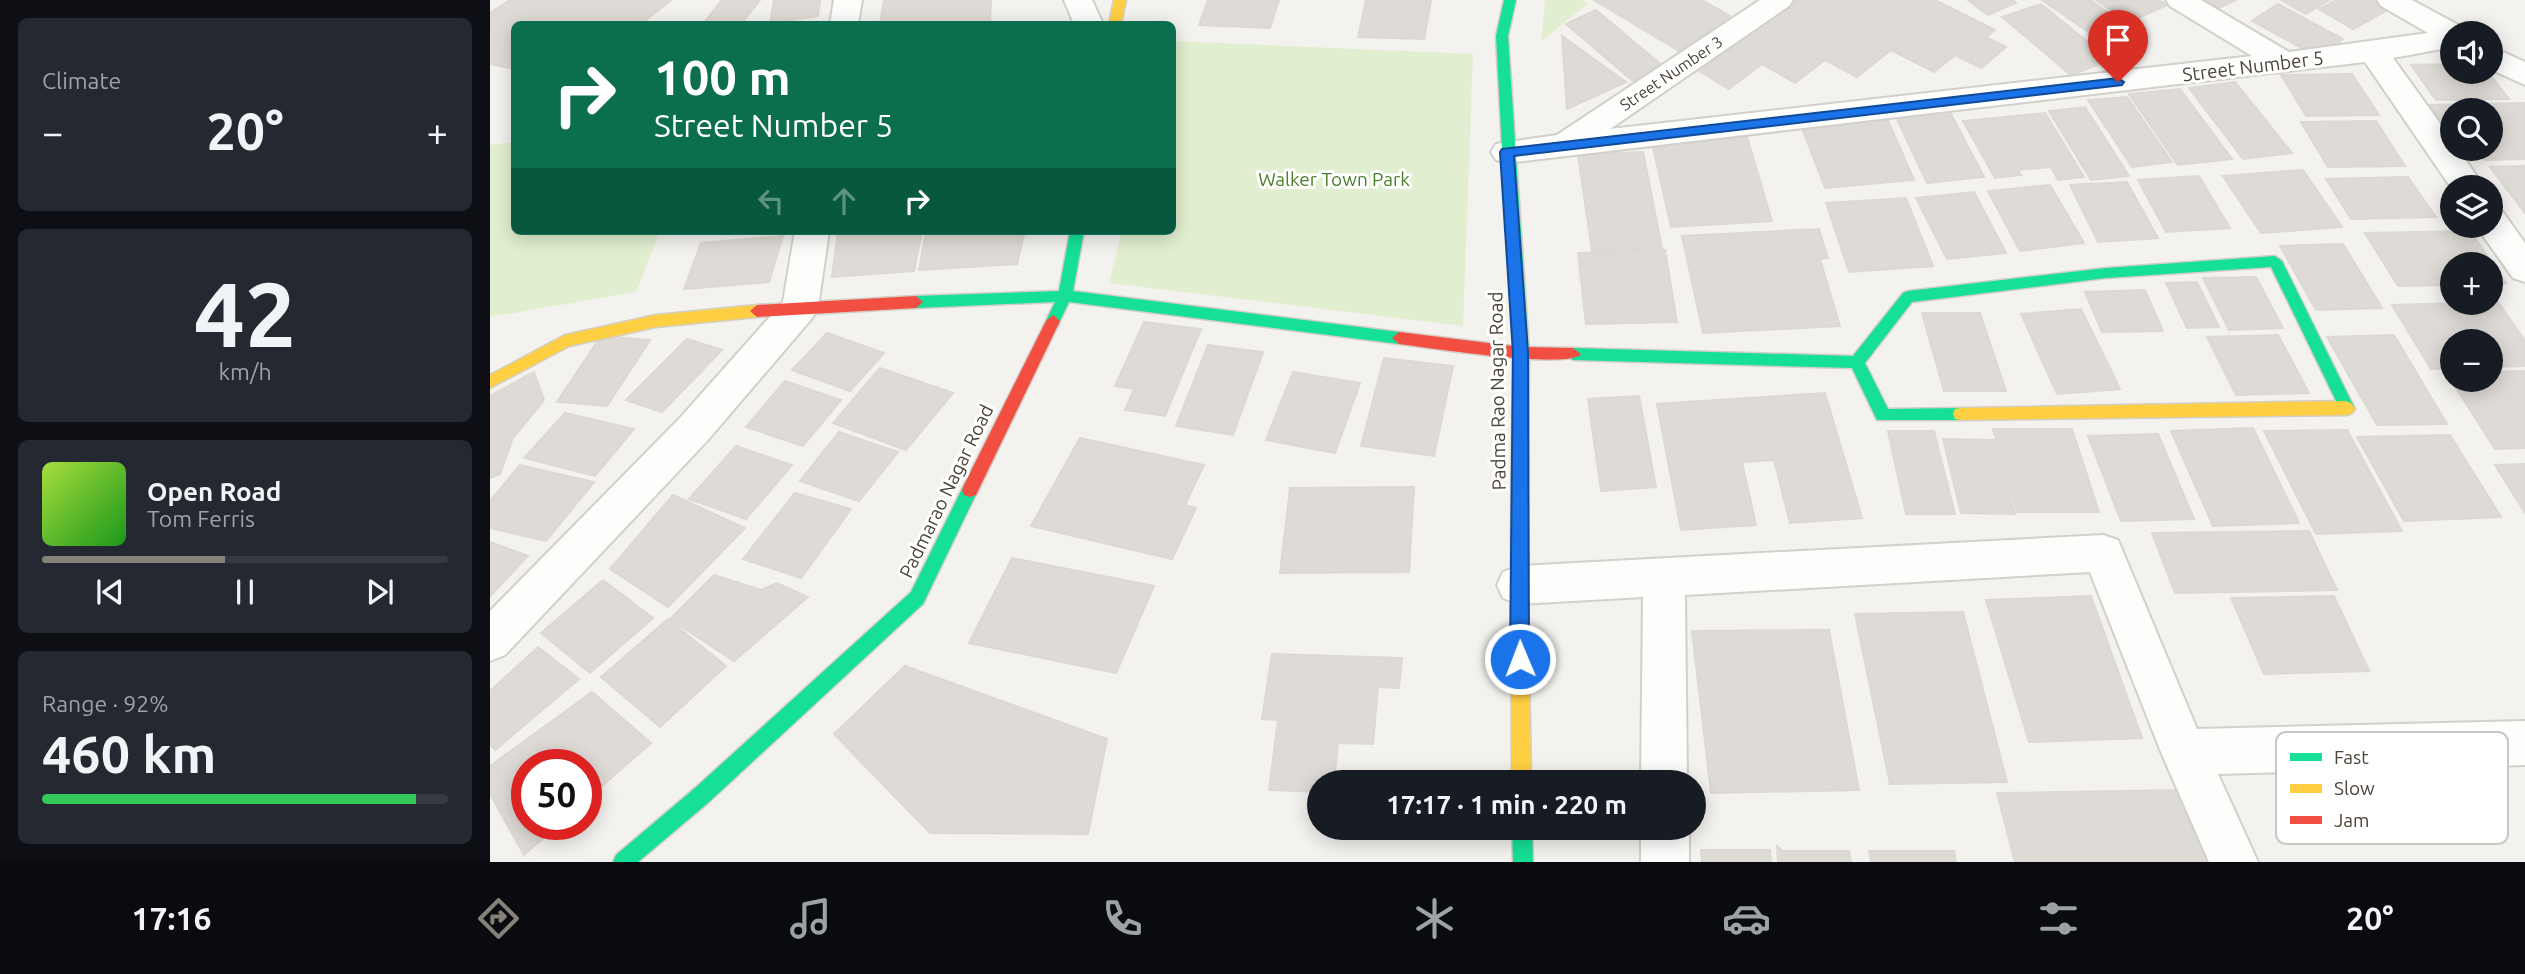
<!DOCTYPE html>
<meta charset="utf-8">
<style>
body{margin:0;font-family:Ubuntu,sans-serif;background:#242831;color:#f1f3f6;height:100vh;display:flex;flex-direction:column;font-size:26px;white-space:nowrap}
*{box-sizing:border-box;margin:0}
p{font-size:23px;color:#9ea1a6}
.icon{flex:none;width:38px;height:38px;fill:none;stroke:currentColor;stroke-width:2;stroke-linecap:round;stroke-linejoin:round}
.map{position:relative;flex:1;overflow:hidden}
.details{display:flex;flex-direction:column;gap:18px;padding:18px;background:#0d0f14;width:490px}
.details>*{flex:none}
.guide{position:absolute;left:21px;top:21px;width:665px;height:214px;border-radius:10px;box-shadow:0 4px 18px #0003;background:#0b6e4f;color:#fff;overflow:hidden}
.controls{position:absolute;left:1950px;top:21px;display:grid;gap:14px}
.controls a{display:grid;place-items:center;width:63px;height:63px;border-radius:50%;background:#171b24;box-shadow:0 4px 18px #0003;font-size:35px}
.speed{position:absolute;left:21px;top:749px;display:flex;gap:14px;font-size:35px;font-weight:700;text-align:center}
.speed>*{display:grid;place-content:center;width:91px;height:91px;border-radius:50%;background:#171b24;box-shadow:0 4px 18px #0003;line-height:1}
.speed .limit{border:10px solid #d22;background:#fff;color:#111}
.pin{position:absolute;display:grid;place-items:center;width:60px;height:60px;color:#fff;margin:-72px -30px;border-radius:50% 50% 50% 0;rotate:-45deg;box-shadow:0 0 7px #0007}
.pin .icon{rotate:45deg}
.me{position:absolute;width:77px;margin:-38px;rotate:359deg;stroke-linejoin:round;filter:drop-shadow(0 0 5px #0008)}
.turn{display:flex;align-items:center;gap:24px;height:147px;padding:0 28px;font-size:32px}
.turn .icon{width:91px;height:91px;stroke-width:2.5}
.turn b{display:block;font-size:49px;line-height:60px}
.lanes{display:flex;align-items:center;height:66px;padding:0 28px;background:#0003;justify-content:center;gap:35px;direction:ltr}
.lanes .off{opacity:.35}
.big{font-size:52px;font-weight:700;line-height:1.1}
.details .tile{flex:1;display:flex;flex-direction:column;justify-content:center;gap:10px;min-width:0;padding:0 24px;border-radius:10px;background:#242831}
.details .dial{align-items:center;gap:0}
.dial b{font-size:91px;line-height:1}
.song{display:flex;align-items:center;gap:21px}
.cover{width:84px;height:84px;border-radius:10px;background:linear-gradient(135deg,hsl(80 70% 55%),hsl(120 70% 35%))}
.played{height:7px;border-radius:4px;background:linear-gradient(90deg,#868178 45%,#363941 45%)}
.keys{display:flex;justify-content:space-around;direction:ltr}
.heat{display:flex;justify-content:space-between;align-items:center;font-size:38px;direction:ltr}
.charge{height:10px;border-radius:5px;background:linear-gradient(90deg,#34c759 92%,#363941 0)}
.trip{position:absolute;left:817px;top:770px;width:399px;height:70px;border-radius:35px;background:#171b24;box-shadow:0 4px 18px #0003;font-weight:700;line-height:70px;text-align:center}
.dock{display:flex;height:112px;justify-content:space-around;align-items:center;background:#090b0e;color:#9ea1a6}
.dock .icon{width:49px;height:49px}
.dock .selected{color:#868178}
.dock b{font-size:32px;color:#f1f3f6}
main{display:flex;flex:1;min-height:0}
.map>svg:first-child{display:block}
</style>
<main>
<section class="details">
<div class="tile"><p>Climate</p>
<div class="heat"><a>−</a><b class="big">20°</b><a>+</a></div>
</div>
<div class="tile dial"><b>42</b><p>km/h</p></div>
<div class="tile">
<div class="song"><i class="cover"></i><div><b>Open Road</b><p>Tom Ferris</p></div></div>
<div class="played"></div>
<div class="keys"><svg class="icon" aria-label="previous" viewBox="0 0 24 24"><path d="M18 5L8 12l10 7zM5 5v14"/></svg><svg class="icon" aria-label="pause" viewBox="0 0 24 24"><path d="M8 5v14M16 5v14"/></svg><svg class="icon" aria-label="next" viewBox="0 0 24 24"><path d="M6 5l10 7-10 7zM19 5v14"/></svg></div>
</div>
<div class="tile"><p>Range · 92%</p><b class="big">460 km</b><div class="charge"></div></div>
</section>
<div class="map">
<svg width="2035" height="862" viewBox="0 0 2035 862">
<rect width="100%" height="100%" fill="#f4f2ee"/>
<!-- green -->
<g fill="#e1eecf">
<path d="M1055 0H1091L1098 4 1051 41Z"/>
<path d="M683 41 983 54 973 326 619 283 632 231H682Z"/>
<path d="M24 142V231H170L146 292 0 317V145Z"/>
</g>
<!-- building -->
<g fill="#dedbd6" stroke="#dcd9d4" stroke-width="2">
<path d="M20 0H181L151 24H24V69L0 64V13Z"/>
<path d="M232 0H270L251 24H213Z"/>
<path d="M284 0H330L328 16 280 23Z"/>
<path d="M394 0H501L500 24H390Z"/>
<path d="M718 0H789L780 28 709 25Z"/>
<path d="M876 0H941L934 39 868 37Z"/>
<path d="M1104 0H1212L1240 16 1189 51Z"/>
<path d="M1307 0H1445L1505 30 1496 37 1516 47 1491 68 1465 55 1444 72 1401 50 1367 77 1335 60 1305 83 1272 64 1239 89 1209 71Z"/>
<path d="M1478 0H1523L1526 3 1498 15Z"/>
<path d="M1552 0H1600L1642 29 1613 42Z"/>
<path d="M1606 0H1669L1677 5 1639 22Z"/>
<path d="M1713 0H1746L1726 9Z"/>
<path d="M1791 0H1839L1816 14Z"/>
<path d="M1846 0H1891L1903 7 1863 29 1829 9Z"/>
<path d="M1551 4 1620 60 1581 75 1512 17Z"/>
<path d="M1788 4 1853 39 1837 50 1831 46 1821 53 1762 21Z"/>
<path d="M1106 10 1174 67 1143 81 1076 24Z"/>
<path d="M1072 36 1136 82 1077 109Z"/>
<path d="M1962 64V72H1998L2019 99 1946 100 1921 65Z"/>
<path d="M1862 74 1889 115 1816 116 1791 75Z"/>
<path d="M1745 82 1802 153 1753 159 1699 88Z"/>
<path d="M1690 89 1742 159 1688 165 1639 94Z"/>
<path d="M1637 97 1682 162 1642 167 1598 100Z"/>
<path d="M2035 103V159L1994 160 1986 149H2000V110H1962V126H1952L1937 105Z"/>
<path d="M1595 107 1639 176 1601 180 1559 111Z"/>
<path d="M1555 113 1594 177 1568 180 1561 167 1528 170 1531 175 1505 178 1473 121Z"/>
<path d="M1461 114 1494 177 1437 183 1407 119Z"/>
<path d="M1396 116 1424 180 1335 188 1310 123Z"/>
<path d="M1886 121 1915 166 1838 167 1811 122Z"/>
<path d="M1257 137 1282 221 1181 227 1162 143Z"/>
<path d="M1153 152 1172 248 1102 251 1088 155Z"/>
<path d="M2035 166V213L2000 167Z"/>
<path d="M1813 170 1852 227 1771 233 1733 176Z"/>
<path d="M1709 176 1740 228 1676 232 1648 180Z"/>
<path d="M1918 177 1946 217 1861 219 1836 179Z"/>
<path d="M1637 182 1668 238 1608 242 1580 185Z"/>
<path d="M1560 185 1594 243 1530 251 1498 191Z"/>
<path d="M1484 192 1516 253 1457 259 1426 198Z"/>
<path d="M1416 198 1443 266 1359 272 1336 203Z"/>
<path d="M1329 229 1338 258 1330 259 1350 326 1213 333 1192 236Z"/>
<path d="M348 231H432L424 271 342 277Z"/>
<path d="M436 231H535L527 264 429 270Z"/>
<path d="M1980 231 2016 283 2000 284V264H1962V285L1908 286 1875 233Z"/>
<path d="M293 236 279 282 194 289 211 243Z"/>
<path d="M1853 244 1892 308 1826 310 1790 246Z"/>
<path d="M1175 250 1187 322 1096 324 1088 253Z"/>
<path d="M1766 277 1793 328 1739 330 1713 278Z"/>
<path d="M1707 282 1729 327 1697 328 1676 283Z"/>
<path d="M1655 290 1673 331 1612 332 1595 292Z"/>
<path d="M2008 302 2035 341V366L2000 367V341H1962V368L1941 369 1902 305Z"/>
<path d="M1591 309 1630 389 1567 394 1531 314Z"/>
<path d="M1432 313H1490L1516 391H1454Z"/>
<path d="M654 322 711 329 675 416 635 410 644 389 625 386Z"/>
<path d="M337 333 394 353 360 391 302 370Z"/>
<path d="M1788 335 1819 393 1746 395 1717 337Z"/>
<path d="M1904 335 1957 424 1887 425 1837 337Z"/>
<path d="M111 336 160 340 117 406 67 402Z"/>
<path d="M197 339 232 350 172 412 136 400Z"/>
<path d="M718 345 773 352 743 435 686 426Z"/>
<path d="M894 358 963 366 944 456 871 446Z"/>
<path d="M390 368 463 393 416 450 343 423Z"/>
<path d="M2035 371V448L2005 449 1957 374 1962 373V380H2000V372Z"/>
<path d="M44 372 54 400 23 438 10 474 0 478V396Z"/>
<path d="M803 372 870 383 845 453 776 440Z"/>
<path d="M295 381 351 400 313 446 256 427Z"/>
<path d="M1335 393 1372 518 1300 523 1284 460 1252 462 1266 525 1191 530 1167 404Z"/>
<path d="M1149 396 1166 487 1111 491 1098 399Z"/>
<path d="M75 413 144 429 105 476 34 458Z"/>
<path d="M1763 428 1809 523 1723 526 1681 431Z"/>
<path d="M1503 429H1582L1609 512H1527Z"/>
<path d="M1857 430 1912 531 1826 534 1774 431Z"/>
<path d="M1398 431H1444L1465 514H1416Z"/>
<path d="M349 432 408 452 369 501 310 481Z"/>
<path d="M1668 434 1704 519 1631 521 1598 436Z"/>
<path d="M1960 435 2011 517 1914 521 1867 437Z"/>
<path d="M590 438 714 465 695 505 706 508 682 559 541 526Z"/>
<path d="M1453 439 1504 440 1525 514 1471 513Z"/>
<path d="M246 446 302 465 256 519 199 499Z"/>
<path d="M2035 464V513L2005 465Z"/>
<path d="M30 465 104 482 56 541 0 528V501Z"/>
<path d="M924 487 919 572 790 573 800 488Z"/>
<path d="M305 493 361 509 311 578 253 559Z"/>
<path d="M183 495 255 528 178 607 120 569Z"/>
<path d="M1819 531 1847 590 1685 593 1662 533Z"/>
<path d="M0 542 38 556 0 596Z"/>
<path d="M522 558 664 586 626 673 479 643Z"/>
<path d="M224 575 271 590 287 583 318 597 244 661 180 619Z"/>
<path d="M113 580 163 618 100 673 51 633Z"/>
<path d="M1601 596 1652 738 1539 742 1496 600Z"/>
<path d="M1844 596 1879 671 1774 674 1741 598Z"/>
<path d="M1473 612 1517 782 1400 784 1365 614Z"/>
<path d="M178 619 236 666 170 727 111 677Z"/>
<path d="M1339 630 1369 790 1221 793 1202 631Z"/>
<path d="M48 647 89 679 5 750 0 744V691Z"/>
<path d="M782 654 912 658 909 688 888 687 883 744 848 743 844 782H830V792L779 790 788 720 772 719Z"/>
<path d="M415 666 617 739 598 834 440 833 344 734Z"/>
<path d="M102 692 161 743 96 800V765H37V824H69L34 855 0 794V766Z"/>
<path d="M1692 790 1718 862H1525L1507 793Z"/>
<path d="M1287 846 1293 851H1359L1361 862H1288Z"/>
<path d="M1211 850H1280L1281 862H1212Z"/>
<path d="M1379 851H1464L1466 862H1381Z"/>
</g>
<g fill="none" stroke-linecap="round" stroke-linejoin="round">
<!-- street casing -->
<g stroke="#d2d0cb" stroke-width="4">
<g id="street">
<path d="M344 0H372L368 24H340Z"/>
<path d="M574 0H602L613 24H584Z"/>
<path d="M1270 0H1303L1299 6 1120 129 1762 56 1680 6 1676 0H1711L1799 52 1938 33 1891 6 1887 0H1922L1972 27 1976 33H1962V47L1903 58 1962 140V149H1968L1994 187 1962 189 1875 62 1017 163 1006 160 1001 152 1006 144 1067 135Z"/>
<path d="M2000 46 2035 62V85L2000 69Z"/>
<path d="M2000 208 2012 211 2035 243V282L2023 278 1986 226H2000Z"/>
<path d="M305 231H339L328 307 323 317 217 441 15 655 0 661V611L189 419 293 302Z"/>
<path d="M1613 535 1628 540 1707 729 2035 721V765L1728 774 1768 862H1719L1671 752 1600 572 1195 595 1197 782H1151L1153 597 1028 604 1013 598 1007 585 1013 572 1028 566Z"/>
<rect x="1151" y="828" width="48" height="34"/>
</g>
</g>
<!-- fast casing -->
<g stroke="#d3cfc5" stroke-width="3">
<g id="fast">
<path d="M1014 0H1026L1018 36 1039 353 1037 537 1035 542 1029 544 1023 542 1021 537 1023 353 1006 36Z"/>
<path d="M580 231H594L583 291 909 332 916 338 909 344 579 302 568 325 563 327 556 321 565 302 426 308 419 302 426 296 569 291Z"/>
<path d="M1785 256 1792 261 1864 407 1861 411H1851L1781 267 1616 278 1422 302 1375 363 1398 409 1471 408 1477 409 1479 414 1477 419 1471 420H1387L1362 368 1083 360 1075 354 1083 348 1363 356 1413 293 1418 291 1616 268Z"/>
<path d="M480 483 486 485 488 490 433 604 219 802 148 862H123L126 855 205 788 421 592 474 485Z"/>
<path d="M1022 828H1042L1043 862H1023Z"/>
</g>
</g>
<!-- slow casing -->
<g stroke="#d3cfc5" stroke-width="3">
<g id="slow">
<path d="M624 0H636L631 24H619Z"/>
<path d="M267 305 274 311 267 317 166 327 79 346 0 388V375L75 335 166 315Z"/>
<path d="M1856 401 1861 403 1865 409 1862 413 1857 415 1471 420 1465 419 1463 414 1465 409 1471 408Z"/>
<path d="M1029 530 1035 532 1037 537 1041 782H1022L1021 537 1023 532Z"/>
</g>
</g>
<!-- jam casing -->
<g stroke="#d3cfc5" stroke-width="3">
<g id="jam">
<path d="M426 296 433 302 426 308 267 317 260 311 267 305Z"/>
<path d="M563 315 570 321 486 495 480 497 474 495 472 490 474 485 556 321Z"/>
<path d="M909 332 1031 347 1083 348 1091 354C1080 370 934 347 909 344L902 338Z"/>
</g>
</g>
<!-- street -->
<use href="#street" fill="#fdfdfc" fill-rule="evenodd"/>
<!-- fast -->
<use href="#fast" fill="#16e098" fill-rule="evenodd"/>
<!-- slow -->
<use href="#slow" fill="#ffcf43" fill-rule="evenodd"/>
<!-- jam -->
<use href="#jam" fill="#f24e42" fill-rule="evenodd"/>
</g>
<!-- route -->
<path fill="#1a73e8" stroke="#114b97" stroke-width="2" d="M1628 78 1634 82 1632 85 1024 156 1038 353 1039 659 1036 665 1030 667 1023 665 1020 659 1023 353 1010 152 1012 149Z"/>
<g text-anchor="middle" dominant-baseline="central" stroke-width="6" stroke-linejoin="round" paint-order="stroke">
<!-- far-street labels -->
<g font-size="16" fill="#4b4439" stroke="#fff">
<text transform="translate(1181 73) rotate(-34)">Street Number 3</text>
</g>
<!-- street labels -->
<g font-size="19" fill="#4b4439" stroke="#fff">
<text transform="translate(1763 66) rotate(-7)">Street Number 5</text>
<text transform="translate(1007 391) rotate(-91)">Padma Rao Nagar Road</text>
<text transform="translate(456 491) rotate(-64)">Padmarao Nagar Road</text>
</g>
<!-- park labels -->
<g font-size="19" fill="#4a7f2a" stroke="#fff">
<text x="844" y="179">Walker Town Park</text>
</g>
</g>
<!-- legend -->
<rect x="1786" y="732" width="232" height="112" rx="10" fill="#fff" stroke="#c9c7c4" stroke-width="2"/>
<rect x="1800" y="753" width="32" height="8" fill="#16e098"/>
<rect x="1800" y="784" width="32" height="9" fill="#ffcf43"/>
<rect x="1800" y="816" width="32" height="8" fill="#f24e42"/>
<g font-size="19" fill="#4b4439">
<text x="1844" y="764">Fast</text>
<text x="1844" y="795">Slow</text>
<text x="1844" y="827">Jam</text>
</g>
</svg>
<div class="controls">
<a><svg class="icon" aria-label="sound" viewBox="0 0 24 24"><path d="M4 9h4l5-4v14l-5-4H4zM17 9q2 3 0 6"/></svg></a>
<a><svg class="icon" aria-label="search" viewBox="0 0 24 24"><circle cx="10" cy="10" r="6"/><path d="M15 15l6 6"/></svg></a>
<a><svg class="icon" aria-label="layers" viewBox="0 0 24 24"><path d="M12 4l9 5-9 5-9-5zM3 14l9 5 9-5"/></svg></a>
<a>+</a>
<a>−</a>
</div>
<div class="speed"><div class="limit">50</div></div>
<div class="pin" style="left:1628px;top:82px;background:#d93025"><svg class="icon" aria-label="arrive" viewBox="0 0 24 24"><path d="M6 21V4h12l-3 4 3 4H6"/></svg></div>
<svg class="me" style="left:1030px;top:659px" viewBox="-20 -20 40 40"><circle r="17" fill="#1a73e8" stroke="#fff" stroke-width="3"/><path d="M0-11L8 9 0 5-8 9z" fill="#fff"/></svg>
<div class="trip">17:17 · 1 min · 220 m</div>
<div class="guide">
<div class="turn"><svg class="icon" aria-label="right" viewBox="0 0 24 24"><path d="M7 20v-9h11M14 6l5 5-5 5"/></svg><div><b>100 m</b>Street Number 5</div></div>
<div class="lanes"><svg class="icon off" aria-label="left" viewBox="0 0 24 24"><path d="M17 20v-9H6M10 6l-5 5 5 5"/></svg><svg class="icon off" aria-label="ahead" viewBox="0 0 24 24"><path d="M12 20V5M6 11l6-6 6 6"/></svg><svg class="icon" aria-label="right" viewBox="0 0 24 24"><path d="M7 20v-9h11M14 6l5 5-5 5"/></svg></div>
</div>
</div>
</main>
<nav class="dock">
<b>17:16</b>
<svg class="icon selected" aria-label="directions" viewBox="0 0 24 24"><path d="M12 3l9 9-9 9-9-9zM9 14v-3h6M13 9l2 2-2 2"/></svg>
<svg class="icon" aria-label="music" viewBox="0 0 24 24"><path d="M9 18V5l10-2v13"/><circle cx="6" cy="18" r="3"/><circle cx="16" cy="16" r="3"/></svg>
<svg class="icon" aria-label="phone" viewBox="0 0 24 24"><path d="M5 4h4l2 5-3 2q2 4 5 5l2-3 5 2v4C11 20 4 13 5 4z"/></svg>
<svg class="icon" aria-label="climate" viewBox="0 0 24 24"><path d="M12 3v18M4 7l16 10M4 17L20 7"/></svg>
<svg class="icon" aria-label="car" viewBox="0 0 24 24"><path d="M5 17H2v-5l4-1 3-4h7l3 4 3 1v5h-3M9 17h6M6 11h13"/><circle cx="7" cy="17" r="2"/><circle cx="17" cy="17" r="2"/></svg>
<svg class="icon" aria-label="filters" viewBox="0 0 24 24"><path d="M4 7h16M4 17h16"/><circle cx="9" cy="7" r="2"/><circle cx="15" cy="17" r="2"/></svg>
<b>20°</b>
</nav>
